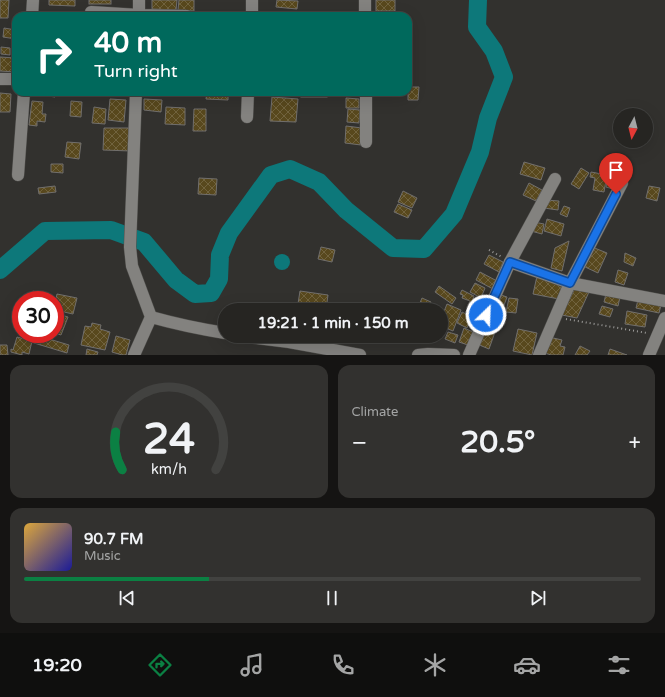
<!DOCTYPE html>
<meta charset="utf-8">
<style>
body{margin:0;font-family:"Varela Round",sans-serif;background:#32312f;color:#f1f3f6;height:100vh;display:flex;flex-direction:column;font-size:15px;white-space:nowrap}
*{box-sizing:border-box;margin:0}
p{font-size:13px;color:#a4a5a5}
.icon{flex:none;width:22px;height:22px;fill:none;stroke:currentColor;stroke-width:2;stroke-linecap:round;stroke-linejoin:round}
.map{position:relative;height:355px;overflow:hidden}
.panel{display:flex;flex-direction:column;gap:10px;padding:10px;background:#151413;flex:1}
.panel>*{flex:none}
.top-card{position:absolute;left:12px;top:12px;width:400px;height:84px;border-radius:12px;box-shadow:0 4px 16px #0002,0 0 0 1px #424240;background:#00695c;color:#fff;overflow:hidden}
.needle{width:26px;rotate:187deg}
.tools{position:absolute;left:613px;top:108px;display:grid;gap:8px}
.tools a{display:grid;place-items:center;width:40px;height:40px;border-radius:50%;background:#262522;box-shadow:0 4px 16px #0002,0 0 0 1px #424240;font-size:20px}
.speed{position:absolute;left:12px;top:291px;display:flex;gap:8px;font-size:20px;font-weight:700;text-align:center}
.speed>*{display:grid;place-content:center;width:52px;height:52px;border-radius:50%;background:#262522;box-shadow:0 4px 16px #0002,0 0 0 1px #424240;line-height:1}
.speed .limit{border:6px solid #d22;background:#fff;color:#111}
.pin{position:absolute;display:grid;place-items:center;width:34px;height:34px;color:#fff;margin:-41px -17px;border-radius:50% 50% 50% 0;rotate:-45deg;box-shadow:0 0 4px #0007}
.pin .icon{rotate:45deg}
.me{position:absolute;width:44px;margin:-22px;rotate:24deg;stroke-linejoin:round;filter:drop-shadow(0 0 3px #0008)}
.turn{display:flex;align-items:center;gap:14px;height:84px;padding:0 16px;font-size:18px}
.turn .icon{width:52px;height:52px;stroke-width:2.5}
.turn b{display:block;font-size:28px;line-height:34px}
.big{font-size:30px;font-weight:800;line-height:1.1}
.panel .card{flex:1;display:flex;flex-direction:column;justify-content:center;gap:6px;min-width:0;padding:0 14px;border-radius:12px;background:#32312f}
.panel .dial{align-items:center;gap:0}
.dial svg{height:104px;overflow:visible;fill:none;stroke:#424240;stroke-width:7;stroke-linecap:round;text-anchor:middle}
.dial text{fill:#f1f3f6;stroke:none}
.song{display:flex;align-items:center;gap:12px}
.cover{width:48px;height:48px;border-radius:6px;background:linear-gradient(135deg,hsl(40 70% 55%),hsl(240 70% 35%))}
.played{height:4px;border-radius:2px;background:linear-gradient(90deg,#0b8043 30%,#424240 30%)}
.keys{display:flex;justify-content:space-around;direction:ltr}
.heat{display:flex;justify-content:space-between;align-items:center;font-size:22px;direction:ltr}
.panel .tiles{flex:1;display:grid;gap:10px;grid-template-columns:1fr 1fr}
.card:last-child{grid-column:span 2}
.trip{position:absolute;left:218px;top:303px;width:230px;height:40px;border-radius:20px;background:#262522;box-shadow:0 4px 16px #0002,0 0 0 1px #424240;font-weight:800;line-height:40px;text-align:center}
.tab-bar{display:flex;height:64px;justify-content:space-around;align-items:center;background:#0f0f0e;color:#a4a5a5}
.tab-bar .icon{width:28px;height:28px}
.tab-bar .current{color:#0b8043}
.tab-bar b{font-size:18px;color:#f1f3f6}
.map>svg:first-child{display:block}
</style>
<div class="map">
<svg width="665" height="355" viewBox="0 0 665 355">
<defs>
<pattern id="building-cross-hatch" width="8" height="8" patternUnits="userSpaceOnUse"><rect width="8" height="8" fill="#58481d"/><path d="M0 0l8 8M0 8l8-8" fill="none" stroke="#71633e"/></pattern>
</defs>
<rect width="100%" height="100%" fill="#32312e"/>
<!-- water -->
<circle fill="#0d787a" cx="282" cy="262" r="8"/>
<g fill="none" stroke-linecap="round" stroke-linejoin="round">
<!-- river -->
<path stroke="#0d787a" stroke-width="18" d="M0 270 45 231 111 230 144 242 176 280 195 294 211 293 219 279 220 255 229 233 271 175 290 169 319 182 346 210 393 248 424 249 454 214 480 152 488 118 504 77 494 51 477 27 478 0"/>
</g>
<!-- building -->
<g fill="url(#building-cross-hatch)" stroke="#716f6d">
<path d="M0 0H9L8 18H0Z"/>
<path d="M49 0H75V6L49 5Z"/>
<rect x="89" y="0" width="22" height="4"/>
<path d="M152 0H177L176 10 152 9Z"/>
<path d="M179 0H194V11L178 10Z"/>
<path d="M277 0 298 1 297 9 276 7Z"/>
<rect x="376" y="0" width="19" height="11"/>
<path d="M4 28 16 30V39L3 37Z"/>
<path d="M1 47 10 48V55L1 54Z"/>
<path d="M0 57 16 58V72L0 71Z"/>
<path d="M408 87H419L418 100H408Z"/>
<path d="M43 92H56L55 97 42 95Z"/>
<path d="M207 92H228V100L206 99Z"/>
<rect x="301" y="92" width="26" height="5"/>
<path d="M0 93 11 94 10 112H0Z"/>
<path d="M272 97 298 99 296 122 270 121Z"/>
<path d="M346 98 359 99V108H346Z"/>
<path d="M110 99 126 100 124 122 108 120Z"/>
<path d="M144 99 162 100 161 112 144 110Z"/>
<path d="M32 101 43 102 42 114H46L45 122 37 121V126L29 125Z"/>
<path d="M71 101 82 102 81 117 70 116Z"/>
<path d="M94 107 106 109 105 124 92 123Z"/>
<path d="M166 107 185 108V125L165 124Z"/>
<path d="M194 109H206V131H193Z"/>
<path d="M348 109 360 110 359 123 347 122Z"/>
<path d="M346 126 362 128 361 145 345 143Z"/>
<path d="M104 128H132L131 151 103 150Z"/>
<path d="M67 142 81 143 79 159 65 157Z"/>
<path d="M524 162 545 168 541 180 520 174Z"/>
<path d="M51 164H63V173L51 172Z"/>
<path d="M581 168 589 173 579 189 571 184Z"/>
<path d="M591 172 607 175 604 192 593 190 595 178 590 177Z"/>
<path d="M608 176 615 177 613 189 606 187Z"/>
<path d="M199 178 217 179 216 195 198 194Z"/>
<path d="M529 183 542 190 536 201 523 195Z"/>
<path d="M55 186 56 192 39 194 38 188Z"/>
<path d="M649 186 660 188 657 201 646 198Z"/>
<path d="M403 191 417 198 412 208 398 202Z"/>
<path d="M545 200 559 201 558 210 544 208Z"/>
<path d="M398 204 412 210 408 218 394 212Z"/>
<path d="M564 206 570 208 567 217 560 214Z"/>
<path d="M547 219 564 224 561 236 544 231Z"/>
<path d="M534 222 544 224 542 234 531 231Z"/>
<path d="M569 241 562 271 551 268 555 248Z"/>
<path d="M321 247 335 250 332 262 318 259Z"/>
<path d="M592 247 607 253 598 273 583 266Z"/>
<path d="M625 253 636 258 633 266 624 262Z"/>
<path d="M489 255 503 262 499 272 484 264Z"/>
<path d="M618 270 628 273 624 285 615 282Z"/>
<path d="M480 272 497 281 493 289 476 280Z"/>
<path d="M537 276 562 285 559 299 533 294Z"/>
<path d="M475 283 485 288 481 298 470 292Z"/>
<path d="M439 286 456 298 452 304 435 292Z"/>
<path d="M576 286 589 292 577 318 562 315Z"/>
<path d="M462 290 474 296 473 299 477 300 475 305 484 309 478 321 471 319 467 328 457 323 462 312 468 315 472 307 468 305 470 301 462 298 463 295 460 294Z"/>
<path d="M33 291 49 297 48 300H30Z"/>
<path d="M300 291 328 295 326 310H297Z"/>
<path d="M57 294 77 298 73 314 55 310V304Z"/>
<path d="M498 294 507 297 503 308 494 306Z"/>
<path d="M606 294 620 297 618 306 604 302Z"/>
<path d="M422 298 431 302 428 310H417Z"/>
<path d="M509 298 518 299 516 313 506 312Z"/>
<path d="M638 300 661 305 659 313 636 308Z"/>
<path d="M447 304 461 310 453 331 441 326V319Z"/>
<path d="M602 306 613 309 610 317 599 314Z"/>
<path d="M627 311 647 315 645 327 625 324Z"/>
<path d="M55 313 68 317 61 335 55 333Z"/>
<path d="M92 323 101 325 100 329 110 332 105 350 81 345 85 326 91 327Z"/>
<path d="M483 327 495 332 489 349 477 344Z"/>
<path d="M464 328 473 332 468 345 459 342Z"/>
<path d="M518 329 537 333 532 355 513 351Z"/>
<path d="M448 332 458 335 455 343 445 339Z"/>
<path d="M36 335 69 345 67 353 34 343Z"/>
<path d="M116 336 130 340 126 355H122L112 352Z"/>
<path d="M17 337 32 341 29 354 22 352V355L11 352V349L13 350Z"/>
<path d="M549 337 562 340 560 346 565 347 563 355H551L545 353Z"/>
<path d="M0 345H7L8 355H0Z"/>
<path d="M580 346 590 351 587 355H575Z"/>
<path d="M87 349 98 352 97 355H86Z"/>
<path d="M610 349 627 355H608Z"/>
</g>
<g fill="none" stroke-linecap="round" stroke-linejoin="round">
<!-- minor casing -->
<g stroke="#4f4e4b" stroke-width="13">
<g id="minor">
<path d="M365 0V16"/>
<path d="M91 12 139 15 187 16"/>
<path d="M32 16 33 0"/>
<path d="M139 16V0"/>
<path d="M252 16V0"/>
<path d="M0 79H16"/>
<path d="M366 92V142"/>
<path d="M247 117 248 92"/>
<path d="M18 175 24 92"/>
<path d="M510 262 555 179"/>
<path d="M151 317C176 324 200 329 225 333"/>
<path d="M241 336 289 342 360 355"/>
<path d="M134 355 151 317 132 266 130 247 136 92"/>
<path d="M418 355 428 354 454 355"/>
<path d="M469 355 510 262 570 283 665 301"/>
<path d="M539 355 570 283 622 183"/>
<path d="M649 355 665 318"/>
</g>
</g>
<!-- path -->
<g stroke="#9b9a98" stroke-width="2" stroke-dasharray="1 3" stroke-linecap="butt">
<path d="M489 250 502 257"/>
<path d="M566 319 647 333"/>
</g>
<!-- minor -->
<use href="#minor" stroke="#83827f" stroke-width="12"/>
</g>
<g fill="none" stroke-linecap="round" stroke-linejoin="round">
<!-- route casing -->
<g stroke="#114b97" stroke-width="10">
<path id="route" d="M486 315 510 262 570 283 616 194"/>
</g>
<!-- route -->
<use href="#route" stroke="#1a73e8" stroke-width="7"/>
</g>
</svg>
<div class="tools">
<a><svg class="needle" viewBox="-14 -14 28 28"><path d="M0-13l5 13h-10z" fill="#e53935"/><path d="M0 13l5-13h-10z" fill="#a4a5a5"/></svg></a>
</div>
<div class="speed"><div class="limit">30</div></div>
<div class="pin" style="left:616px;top:194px;background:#d93025"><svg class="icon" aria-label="arrive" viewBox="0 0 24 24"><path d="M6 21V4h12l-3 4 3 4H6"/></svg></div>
<svg class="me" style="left:486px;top:315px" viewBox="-20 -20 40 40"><circle r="17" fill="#1a73e8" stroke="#fff" stroke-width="3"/><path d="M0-11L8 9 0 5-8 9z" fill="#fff"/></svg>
<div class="trip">19:21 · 1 min · 150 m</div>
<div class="top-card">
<div class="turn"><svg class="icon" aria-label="right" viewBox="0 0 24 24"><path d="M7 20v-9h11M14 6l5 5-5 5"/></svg><div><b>40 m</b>Turn right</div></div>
</div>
</div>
<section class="panel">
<div class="tiles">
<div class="card dial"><svg viewBox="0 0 100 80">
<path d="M14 69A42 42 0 1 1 86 69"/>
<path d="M14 69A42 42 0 0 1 9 40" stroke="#0b8043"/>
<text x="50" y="56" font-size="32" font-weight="700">24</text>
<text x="50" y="72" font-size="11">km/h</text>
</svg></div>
<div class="card"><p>Climate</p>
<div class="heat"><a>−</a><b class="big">20.5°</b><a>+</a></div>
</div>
<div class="card">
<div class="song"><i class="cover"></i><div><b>90.7 FM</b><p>Music</p></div></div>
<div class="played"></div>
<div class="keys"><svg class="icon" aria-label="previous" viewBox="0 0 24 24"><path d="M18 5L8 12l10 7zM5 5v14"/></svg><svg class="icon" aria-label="pause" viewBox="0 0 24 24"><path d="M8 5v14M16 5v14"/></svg><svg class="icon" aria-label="next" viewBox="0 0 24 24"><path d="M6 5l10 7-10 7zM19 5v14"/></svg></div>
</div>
</div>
</section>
<nav class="tab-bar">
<b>19:20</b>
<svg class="icon current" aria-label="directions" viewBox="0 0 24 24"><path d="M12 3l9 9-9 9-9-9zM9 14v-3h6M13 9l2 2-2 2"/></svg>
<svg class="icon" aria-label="music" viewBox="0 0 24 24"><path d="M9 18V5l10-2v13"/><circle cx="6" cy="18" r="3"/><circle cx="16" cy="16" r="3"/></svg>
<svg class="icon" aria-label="phone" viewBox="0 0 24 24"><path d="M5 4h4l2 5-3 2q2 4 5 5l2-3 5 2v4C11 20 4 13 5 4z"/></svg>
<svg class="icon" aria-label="climate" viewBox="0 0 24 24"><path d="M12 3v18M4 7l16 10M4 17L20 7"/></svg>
<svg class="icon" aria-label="car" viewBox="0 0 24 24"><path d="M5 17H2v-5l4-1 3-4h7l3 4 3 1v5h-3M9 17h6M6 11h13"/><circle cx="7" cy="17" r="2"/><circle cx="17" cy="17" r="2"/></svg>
<svg class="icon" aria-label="filters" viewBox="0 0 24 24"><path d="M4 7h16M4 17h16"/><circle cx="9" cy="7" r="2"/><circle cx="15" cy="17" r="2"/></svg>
</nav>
